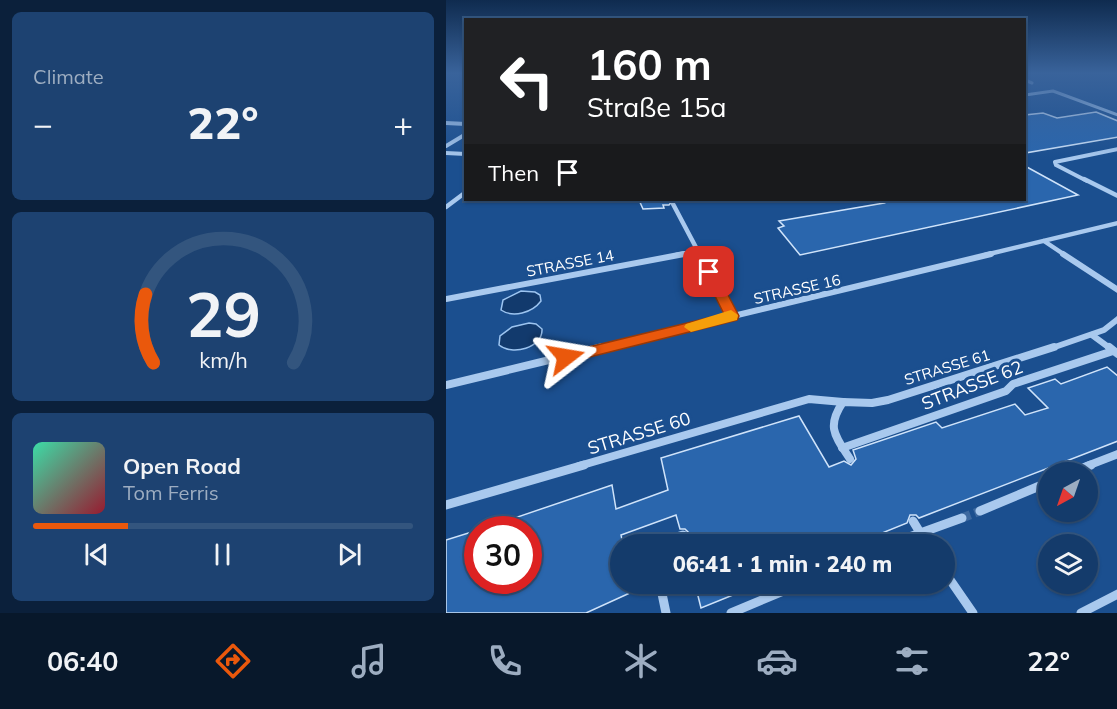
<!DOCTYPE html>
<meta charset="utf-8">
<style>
body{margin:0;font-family:Mulish,sans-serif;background:#1d4271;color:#f1f3f6;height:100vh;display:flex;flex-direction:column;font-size:22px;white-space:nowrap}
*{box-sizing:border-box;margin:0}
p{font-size:20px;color:#9dadc1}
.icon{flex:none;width:33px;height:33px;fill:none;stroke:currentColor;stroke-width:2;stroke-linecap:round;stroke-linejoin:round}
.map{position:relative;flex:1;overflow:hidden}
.drawer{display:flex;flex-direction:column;gap:12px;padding:12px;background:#0b203b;width:446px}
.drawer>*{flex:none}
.banner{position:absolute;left:18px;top:18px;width:562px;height:183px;border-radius:0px;box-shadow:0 2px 4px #0004,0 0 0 2px #33557e;background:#202124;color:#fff;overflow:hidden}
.needle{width:39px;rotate:220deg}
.fabs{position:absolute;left:592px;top:462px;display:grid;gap:12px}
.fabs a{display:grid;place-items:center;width:60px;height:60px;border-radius:50%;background:#143b6b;box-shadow:0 2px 4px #0004,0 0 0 2px #33557e;font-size:30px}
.speed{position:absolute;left:18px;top:516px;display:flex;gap:12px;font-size:30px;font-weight:700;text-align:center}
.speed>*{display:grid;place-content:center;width:78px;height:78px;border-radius:50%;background:#143b6b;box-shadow:0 2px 4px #0004,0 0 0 2px #33557e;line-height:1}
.speed .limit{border:9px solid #d22;background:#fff;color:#111}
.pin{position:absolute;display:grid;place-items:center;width:51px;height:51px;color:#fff;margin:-26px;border-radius:12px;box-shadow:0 3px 9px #0006}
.me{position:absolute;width:66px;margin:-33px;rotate:76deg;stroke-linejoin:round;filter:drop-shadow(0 0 4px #0008)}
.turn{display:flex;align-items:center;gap:21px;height:126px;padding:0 24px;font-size:27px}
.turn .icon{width:78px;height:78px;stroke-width:2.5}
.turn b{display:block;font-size:42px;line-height:51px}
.then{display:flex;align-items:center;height:57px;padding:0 24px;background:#0003;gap:12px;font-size:22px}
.big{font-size:45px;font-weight:800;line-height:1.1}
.drawer .widget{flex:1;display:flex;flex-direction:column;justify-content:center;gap:9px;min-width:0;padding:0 21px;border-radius:9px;background:#1d4271}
.drawer .dial{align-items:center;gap:0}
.dial svg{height:156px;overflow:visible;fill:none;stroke:#33557e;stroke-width:7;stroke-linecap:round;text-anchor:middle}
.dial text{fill:#f1f3f6;stroke:none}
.song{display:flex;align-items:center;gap:18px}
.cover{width:72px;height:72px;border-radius:9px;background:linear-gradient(135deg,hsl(160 70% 55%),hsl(350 70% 35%))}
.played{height:6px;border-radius:3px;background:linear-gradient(90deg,#ea580c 25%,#33557e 25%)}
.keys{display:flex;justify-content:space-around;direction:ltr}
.heat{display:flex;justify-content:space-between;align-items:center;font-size:33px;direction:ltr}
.trip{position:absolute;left:164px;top:534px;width:345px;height:60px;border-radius:30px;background:#143b6b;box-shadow:0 2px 4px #0004,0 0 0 2px #33557e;font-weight:800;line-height:60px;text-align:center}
.dock{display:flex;height:96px;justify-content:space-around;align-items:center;background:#08182b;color:#9dadc1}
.dock .icon{width:42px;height:42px}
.dock .active{color:#ea580c}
.dock b{font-size:27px;color:#f1f3f6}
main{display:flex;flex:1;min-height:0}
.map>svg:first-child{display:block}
</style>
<main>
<section class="drawer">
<div class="widget"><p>Climate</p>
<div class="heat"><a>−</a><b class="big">22°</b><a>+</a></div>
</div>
<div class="widget dial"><svg viewBox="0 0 100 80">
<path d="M14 69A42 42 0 1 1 86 69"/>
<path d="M14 69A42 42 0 0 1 10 34" stroke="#ea580c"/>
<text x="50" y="56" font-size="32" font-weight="700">29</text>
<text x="50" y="72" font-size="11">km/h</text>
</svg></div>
<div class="widget">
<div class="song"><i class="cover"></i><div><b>Open Road</b><p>Tom Ferris</p></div></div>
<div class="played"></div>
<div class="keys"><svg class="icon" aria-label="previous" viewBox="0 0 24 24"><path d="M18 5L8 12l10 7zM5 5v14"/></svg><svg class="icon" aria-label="pause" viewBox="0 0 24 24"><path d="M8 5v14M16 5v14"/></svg><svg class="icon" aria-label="next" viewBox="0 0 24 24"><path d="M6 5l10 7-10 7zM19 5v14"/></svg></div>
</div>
</section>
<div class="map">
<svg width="672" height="613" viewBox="0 0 672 613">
<rect width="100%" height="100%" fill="#1b4f8f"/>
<!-- water -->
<g fill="#123a6d" stroke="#9cc4f0" stroke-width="1.5">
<path d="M75 291 89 292 94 295 95 301C86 313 67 318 55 310L57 300Z"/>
<path d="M83 323 90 324 96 329C97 348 66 356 53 345L54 336 66 327Z"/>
</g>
<!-- building -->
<g fill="#2a66ad" stroke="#cfe3fa" stroke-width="1.5">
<path d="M650 112 672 121V137L579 153V115L597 113 611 118Z"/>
<path d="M579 166 632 195 354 255 332 228 338 226 333 221 438 203 434 200H579Z"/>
<path d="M193 200H235V202L227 200 223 205H217L218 208 197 209Z"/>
<path d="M661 367 672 376V441L473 518 470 515H464L461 523 409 544H239L244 534 239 529H234L230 515 175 535 177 544H174V584H184L186 592 140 613H0V540L32 530V580H82V530L36 529 166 485 170 509 222 490 215 458 353 416 383 467 398 461 405 465 410 459 407 450 490 422 496 428 569 404 579 415 602 408 582 388 609 379 615 384Z"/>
<path d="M249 584H314L255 608Z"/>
</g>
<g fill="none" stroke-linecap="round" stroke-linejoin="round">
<!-- street-tunnel -->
<path stroke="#3d69a0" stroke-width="9" stroke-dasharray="9 4.5" stroke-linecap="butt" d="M516 518 534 511"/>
<!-- street-far5 -->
<g stroke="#a9c9ee" stroke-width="3">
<path d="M579 80 586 83"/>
<path d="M579 95 607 91 672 115"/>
</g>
<!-- street-far4 -->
<g stroke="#a9c9ee" stroke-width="4">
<path d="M0 123 20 124"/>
<path d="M0 146 20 134"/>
<path d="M0 153 20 154"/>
<path d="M641 181 610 165 609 162 672 149"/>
</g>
<!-- street-far3 -->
<g stroke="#a9c9ee" stroke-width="4.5">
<path d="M638 179 672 196"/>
<path d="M227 204 254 255"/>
<path d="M0 207 20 192"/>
<path d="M598 241 619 255"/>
<path d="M230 255 252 251"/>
<path d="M539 255 672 223"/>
</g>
<!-- street-far2 -->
<g stroke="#a9c9ee" stroke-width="6">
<path d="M253 254 286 317"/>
<path d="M617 254 672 290"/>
<path d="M0 299 238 254"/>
<path d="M646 335 665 349"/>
<path d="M150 349 545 254"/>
<path d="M603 349 658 330 672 319"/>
</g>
<!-- street-far1 -->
<g stroke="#a9c9ee" stroke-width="8">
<path d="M663 347 672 354"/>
<path d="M0 385 157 347"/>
<path d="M396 448 560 391 567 384 667 351"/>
<path d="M404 459C389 436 380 427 397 402L426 403 442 400 608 347"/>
<path d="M133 466 363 399 397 402"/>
<path d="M641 466 672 454"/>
</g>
<!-- street -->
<g stroke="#a9c9ee" stroke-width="9">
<path d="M627 472 645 465"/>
<path d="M0 505 138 465"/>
<path d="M534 511 603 482"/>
<path d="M467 521 481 544"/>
<path d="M217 544 221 540 237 535"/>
<path d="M444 544 516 518"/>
<path d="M498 571 527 613"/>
<path d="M214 584 220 613"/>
<path d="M285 613 354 584"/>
<path d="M635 613 672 594"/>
</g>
</g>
<!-- sky -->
<linearGradient id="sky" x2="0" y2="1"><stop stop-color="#0f2b4f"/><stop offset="0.46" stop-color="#39639b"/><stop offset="1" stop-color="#39639b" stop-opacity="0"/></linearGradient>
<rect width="672" height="159" fill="url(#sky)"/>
<!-- route -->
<path fill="#ea580c" stroke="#983908" stroke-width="1.5" d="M263 268 270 272 293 316 291 320 120 363 114 361 112 357 114 354 278 314 257 272Z"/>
<!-- slow -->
<path fill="#f59e0b" d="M285 310 292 315 291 320 245 332 238 327 240 324Z"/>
<g text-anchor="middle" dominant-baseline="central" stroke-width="6" stroke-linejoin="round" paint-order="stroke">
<!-- street labels -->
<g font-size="15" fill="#fff" stroke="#1b4f8f">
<text transform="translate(124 263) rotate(-11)">STRASSE 14</text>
<text transform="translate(351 289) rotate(-13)">STRASSE 16</text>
<text transform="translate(501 367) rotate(-17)">STRASSE 61</text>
</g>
<!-- near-street labels -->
<g font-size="18" fill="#fff" stroke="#1b4f8f">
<text transform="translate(526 385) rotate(-21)">STRASSE 62</text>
<text transform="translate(193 433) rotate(-17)">STRASSE 60</text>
</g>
</g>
</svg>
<div class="fabs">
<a><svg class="needle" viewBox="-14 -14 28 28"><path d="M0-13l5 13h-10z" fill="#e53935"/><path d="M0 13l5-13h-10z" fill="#9dadc1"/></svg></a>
<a><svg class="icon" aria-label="layers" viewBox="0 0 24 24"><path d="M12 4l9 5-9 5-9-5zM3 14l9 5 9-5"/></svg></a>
</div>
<div class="speed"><div class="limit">30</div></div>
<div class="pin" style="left:263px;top:272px;background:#d93025"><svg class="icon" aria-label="arrive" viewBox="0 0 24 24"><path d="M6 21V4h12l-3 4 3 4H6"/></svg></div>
<svg class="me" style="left:120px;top:357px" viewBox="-20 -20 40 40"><path d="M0-17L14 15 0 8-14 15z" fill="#ea580c" stroke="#fff" stroke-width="4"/></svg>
<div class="trip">06:41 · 1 min · 240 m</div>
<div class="banner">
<div class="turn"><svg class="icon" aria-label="left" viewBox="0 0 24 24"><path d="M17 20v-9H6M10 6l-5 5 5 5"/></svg><div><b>160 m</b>Straße 15a</div></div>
<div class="then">Then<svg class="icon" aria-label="arrive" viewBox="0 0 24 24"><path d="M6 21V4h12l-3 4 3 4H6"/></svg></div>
</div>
</div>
</main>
<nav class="dock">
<b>06:40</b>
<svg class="icon active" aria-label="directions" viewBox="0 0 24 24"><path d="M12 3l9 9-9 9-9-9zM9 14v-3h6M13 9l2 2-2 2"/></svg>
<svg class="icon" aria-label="music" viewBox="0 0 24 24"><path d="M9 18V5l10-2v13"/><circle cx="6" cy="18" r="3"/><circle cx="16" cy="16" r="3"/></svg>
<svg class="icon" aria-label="phone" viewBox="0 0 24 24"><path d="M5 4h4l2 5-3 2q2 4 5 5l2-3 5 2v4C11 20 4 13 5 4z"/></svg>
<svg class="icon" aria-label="climate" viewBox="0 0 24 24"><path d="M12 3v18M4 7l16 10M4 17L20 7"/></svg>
<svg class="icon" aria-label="car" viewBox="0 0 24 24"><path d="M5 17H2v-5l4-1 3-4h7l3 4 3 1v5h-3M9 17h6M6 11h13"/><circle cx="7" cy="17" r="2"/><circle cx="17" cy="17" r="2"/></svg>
<svg class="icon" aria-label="filters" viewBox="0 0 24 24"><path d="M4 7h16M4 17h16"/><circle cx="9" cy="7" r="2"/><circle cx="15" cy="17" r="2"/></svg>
<b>22°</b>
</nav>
